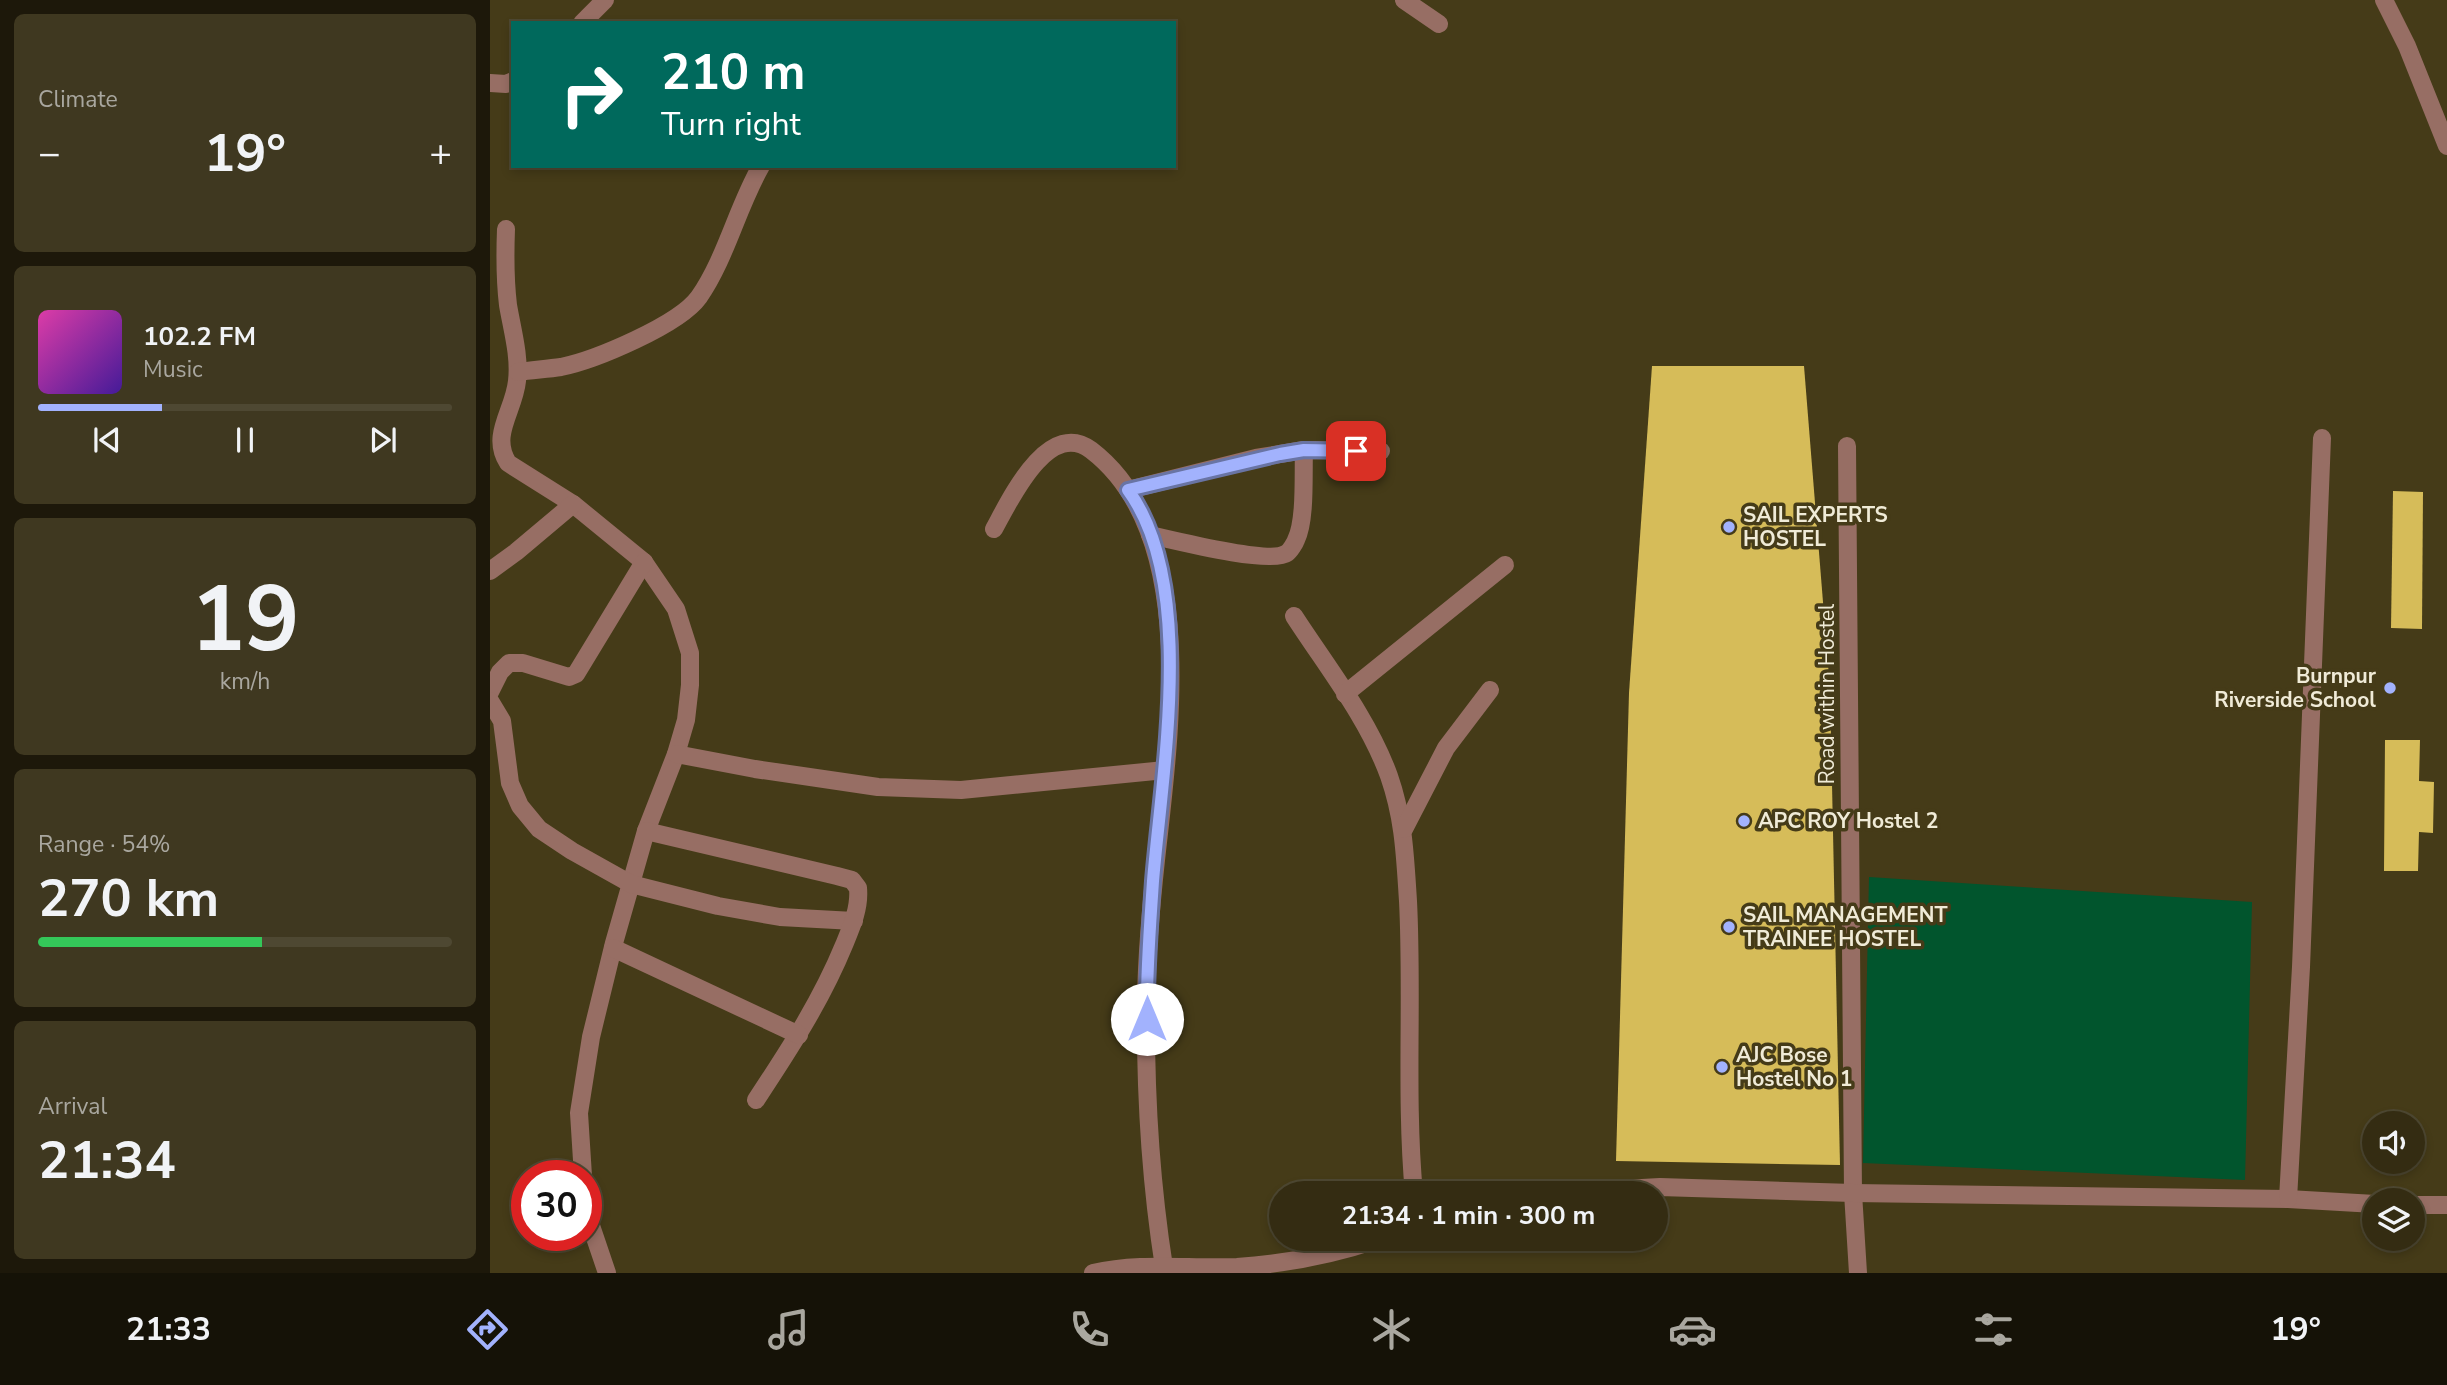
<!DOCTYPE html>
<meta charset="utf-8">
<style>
body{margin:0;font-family:"Nunito Sans",sans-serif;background:#3f3820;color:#f1f3f6;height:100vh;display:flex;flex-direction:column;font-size:26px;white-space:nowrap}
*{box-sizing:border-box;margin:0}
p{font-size:23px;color:#a9a79f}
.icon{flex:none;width:38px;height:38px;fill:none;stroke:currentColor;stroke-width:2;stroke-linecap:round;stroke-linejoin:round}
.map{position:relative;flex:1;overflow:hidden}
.panel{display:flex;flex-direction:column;gap:14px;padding:14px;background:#1d180a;width:490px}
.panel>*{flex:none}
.banner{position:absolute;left:21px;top:21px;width:665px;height:147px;border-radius:0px;box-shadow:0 4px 10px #0003,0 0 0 2px #4e4832;background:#00695c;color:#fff;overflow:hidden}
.buttons{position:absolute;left:1872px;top:1111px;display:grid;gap:14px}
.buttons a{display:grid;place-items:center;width:63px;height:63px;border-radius:50%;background:#342c12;box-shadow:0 4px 10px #0003,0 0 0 2px #4e4832;font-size:35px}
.speed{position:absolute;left:21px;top:1160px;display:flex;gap:14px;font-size:35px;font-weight:700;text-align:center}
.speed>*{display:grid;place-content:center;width:91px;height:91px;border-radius:50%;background:#342c12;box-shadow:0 4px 10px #0003,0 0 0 2px #4e4832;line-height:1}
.speed .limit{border:10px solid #d22;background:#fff;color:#111}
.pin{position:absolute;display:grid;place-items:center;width:60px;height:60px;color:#fff;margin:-30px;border-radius:14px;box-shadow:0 4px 10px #0006}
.me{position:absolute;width:77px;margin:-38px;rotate:0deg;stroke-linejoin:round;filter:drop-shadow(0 0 5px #0008)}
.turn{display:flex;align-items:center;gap:24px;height:147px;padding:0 35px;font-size:32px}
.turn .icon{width:91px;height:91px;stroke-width:2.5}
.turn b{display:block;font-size:49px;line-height:60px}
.big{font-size:52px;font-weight:700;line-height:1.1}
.panel .card{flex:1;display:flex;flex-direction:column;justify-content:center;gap:10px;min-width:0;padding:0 24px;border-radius:10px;background:#3f3820}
.panel .dial{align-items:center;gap:0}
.dial b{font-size:91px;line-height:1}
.song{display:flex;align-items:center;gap:21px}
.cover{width:84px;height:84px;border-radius:10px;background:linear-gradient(135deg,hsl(320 70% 55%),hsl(260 70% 35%))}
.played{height:7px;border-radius:4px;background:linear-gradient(90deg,#a2b2fd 30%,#4e4832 30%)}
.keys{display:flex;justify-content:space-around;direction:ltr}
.heat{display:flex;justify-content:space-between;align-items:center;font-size:38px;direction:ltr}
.charge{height:10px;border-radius:5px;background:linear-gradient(90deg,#34c759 54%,#4e4832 0)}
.trip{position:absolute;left:779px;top:1181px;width:399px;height:70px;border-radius:35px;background:#342c12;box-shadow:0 4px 10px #0003,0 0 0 2px #4e4832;font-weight:700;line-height:70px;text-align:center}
.menu{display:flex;height:112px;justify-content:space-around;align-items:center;background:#151207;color:#a9a79f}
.menu .icon{width:49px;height:49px}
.menu .on{color:#a2b2fd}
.menu b{font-size:32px;color:#f1f3f6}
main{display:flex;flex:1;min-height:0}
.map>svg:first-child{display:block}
</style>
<main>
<section class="panel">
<div class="card"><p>Climate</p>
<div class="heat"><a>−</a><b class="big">19°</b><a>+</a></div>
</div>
<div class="card">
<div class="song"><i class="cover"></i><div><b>102.2 FM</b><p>Music</p></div></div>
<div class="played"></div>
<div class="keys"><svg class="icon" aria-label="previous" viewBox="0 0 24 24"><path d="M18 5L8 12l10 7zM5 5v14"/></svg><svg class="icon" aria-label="pause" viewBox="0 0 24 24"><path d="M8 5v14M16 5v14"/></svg><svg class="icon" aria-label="next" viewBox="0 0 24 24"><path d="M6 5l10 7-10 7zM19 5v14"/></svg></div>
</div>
<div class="card dial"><b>19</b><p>km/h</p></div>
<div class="card"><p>Range · 54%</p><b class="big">270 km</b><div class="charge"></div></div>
<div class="card"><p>Arrival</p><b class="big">21:34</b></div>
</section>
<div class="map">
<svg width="1957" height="1273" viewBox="0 0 1957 1273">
<rect width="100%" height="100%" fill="#453b18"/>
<!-- green -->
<path fill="#01552d" d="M1379 877 1762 902 1755 1180 1373 1163Z"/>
<!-- building -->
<g fill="#d6bc59">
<path d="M1162 366H1314L1340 689 1350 1165 1126 1161 1139 693Z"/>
<path d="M1903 491 1933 492 1932 629 1901 628Z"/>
<path d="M1895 740H1930L1929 781 1944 782 1943 833 1929 832 1928 871H1894Z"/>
</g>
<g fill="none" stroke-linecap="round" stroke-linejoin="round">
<!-- minor -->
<g stroke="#976e64" stroke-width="18">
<path d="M914 0 949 24"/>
<path d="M1894 0 1917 46 1957 146"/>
<path d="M92 23 115 0"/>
<path d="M0 83 16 84 23 81"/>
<path d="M16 229C15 255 15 280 18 305 22 329 30 356 27 381 24 411 0 435 18 463L83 504 154 562 186 609 200 653V685L196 720 186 754 156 831 124 943 101 1037 89 1113 93 1176"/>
<path d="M28 372C42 370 57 369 71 367 105 360 189 325 209 297 236 258 247 208 271 166"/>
<path d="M1357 446 1363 1193 1368 1273"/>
<path d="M638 490 766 458 814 450 891 451"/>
<path d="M504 529C520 500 558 418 601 450 711 534 679 740 666 860 661 906 657 952 656 998 655 1088 660 1178 674 1267"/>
<path d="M660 535C683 540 781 565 797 553 800 551 805 543 806 540 816 520 813 473 814 450"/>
<path d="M0 571 26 552 83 504"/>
<path d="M804 616C837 667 878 718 899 776 914 819 915 856 918 901 923 999 915 1096 924 1194"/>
<path d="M0 692 10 672 19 663H33L79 677 86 674 154 562"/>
<path d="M855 694 1015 565"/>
<path d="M0 701 12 721 20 783 30 806 49 829 82 851 141 884 228 906 290 917 364 921"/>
<path d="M186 754 265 769 388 787 471 790 675 770"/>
<path d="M914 829 956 748 1000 690"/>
<path d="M156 831 347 876 362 880 368 888C370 908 361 928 354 945 331 1001 299 1050 266 1100"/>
<path d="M123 948 309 1035"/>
<path d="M1044 1194 1170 1187 1363 1193 1798 1199 1885 1204"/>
<path d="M1798 1199 1811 967 1832 438"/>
<path d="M1923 1205H1957"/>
<path d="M96 1211 117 1273"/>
<path d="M603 1273C650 1262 698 1269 747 1267 794 1264 845 1254 889 1239"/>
</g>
</g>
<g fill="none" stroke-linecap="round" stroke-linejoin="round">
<!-- route casing -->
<g stroke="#6974a4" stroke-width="18">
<path id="route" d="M657 1019C656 974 660 927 663 881 672 771 707 584 638 490L790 454 814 450 866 451"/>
</g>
<!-- route -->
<use href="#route" stroke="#a2b2fd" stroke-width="12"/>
</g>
<!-- markers -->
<g fill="#a2b2fd" stroke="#453b18" stroke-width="2.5">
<circle cx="1239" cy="527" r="7"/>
<circle cx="1900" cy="688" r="7"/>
<circle cx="1254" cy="821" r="7"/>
<circle cx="1239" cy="927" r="7"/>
<circle cx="1232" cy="1067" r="7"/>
</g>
<g text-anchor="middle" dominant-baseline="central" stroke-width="7" stroke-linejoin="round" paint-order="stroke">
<!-- poi labels -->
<g font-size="21" font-weight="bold" fill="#f0ebd7" stroke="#453b18" text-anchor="start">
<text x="1253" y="515">SAIL EXPERTS<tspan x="1253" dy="24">HOSTEL</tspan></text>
<text x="1886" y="676" text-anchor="end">Burnpur<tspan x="1886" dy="24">Riverside School</tspan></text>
<text x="1268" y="821">APC ROY Hostel 2</text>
<text x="1253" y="915">SAIL MANAGEMENT<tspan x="1253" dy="24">TRAINEE HOSTEL</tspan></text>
<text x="1246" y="1055">AJC Bose<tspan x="1246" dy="24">Hostel No 1</tspan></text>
</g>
<!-- street labels -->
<g font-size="21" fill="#f0ebd7" stroke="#453b18">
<text transform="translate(1337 694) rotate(-90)">Road within Hostel</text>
</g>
</g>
</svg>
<div class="buttons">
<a><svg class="icon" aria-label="sound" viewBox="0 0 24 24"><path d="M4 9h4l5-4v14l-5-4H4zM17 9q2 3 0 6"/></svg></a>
<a><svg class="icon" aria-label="layers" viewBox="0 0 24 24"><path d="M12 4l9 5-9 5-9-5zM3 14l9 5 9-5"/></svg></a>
</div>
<div class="speed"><div class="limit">30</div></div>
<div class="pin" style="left:866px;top:451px;background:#d93025"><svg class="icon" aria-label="arrive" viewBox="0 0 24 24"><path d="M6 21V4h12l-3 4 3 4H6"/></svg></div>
<svg class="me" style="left:657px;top:1019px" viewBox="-20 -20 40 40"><circle r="19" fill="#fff"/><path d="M0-13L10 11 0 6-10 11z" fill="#a2b2fd"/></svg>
<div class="trip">21:34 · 1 min · 300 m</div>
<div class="banner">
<div class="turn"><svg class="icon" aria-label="right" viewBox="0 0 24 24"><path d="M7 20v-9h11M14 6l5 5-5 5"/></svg><div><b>210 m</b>Turn right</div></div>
</div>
</div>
</main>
<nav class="menu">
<b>21:33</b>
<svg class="icon on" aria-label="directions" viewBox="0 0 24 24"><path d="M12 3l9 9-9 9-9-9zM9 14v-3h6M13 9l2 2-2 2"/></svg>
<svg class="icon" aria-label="music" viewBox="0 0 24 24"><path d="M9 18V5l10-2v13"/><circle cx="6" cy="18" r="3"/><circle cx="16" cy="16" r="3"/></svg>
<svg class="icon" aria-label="phone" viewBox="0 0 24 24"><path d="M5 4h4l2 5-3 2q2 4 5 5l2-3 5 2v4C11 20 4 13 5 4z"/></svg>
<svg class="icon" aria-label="climate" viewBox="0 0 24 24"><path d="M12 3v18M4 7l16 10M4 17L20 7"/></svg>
<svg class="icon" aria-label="car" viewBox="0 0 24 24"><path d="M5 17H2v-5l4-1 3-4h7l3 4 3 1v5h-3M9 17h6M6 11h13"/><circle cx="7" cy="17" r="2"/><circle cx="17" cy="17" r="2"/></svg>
<svg class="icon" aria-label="filters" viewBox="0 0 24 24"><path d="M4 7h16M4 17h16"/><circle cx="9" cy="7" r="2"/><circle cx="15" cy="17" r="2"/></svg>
<b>19°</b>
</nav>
